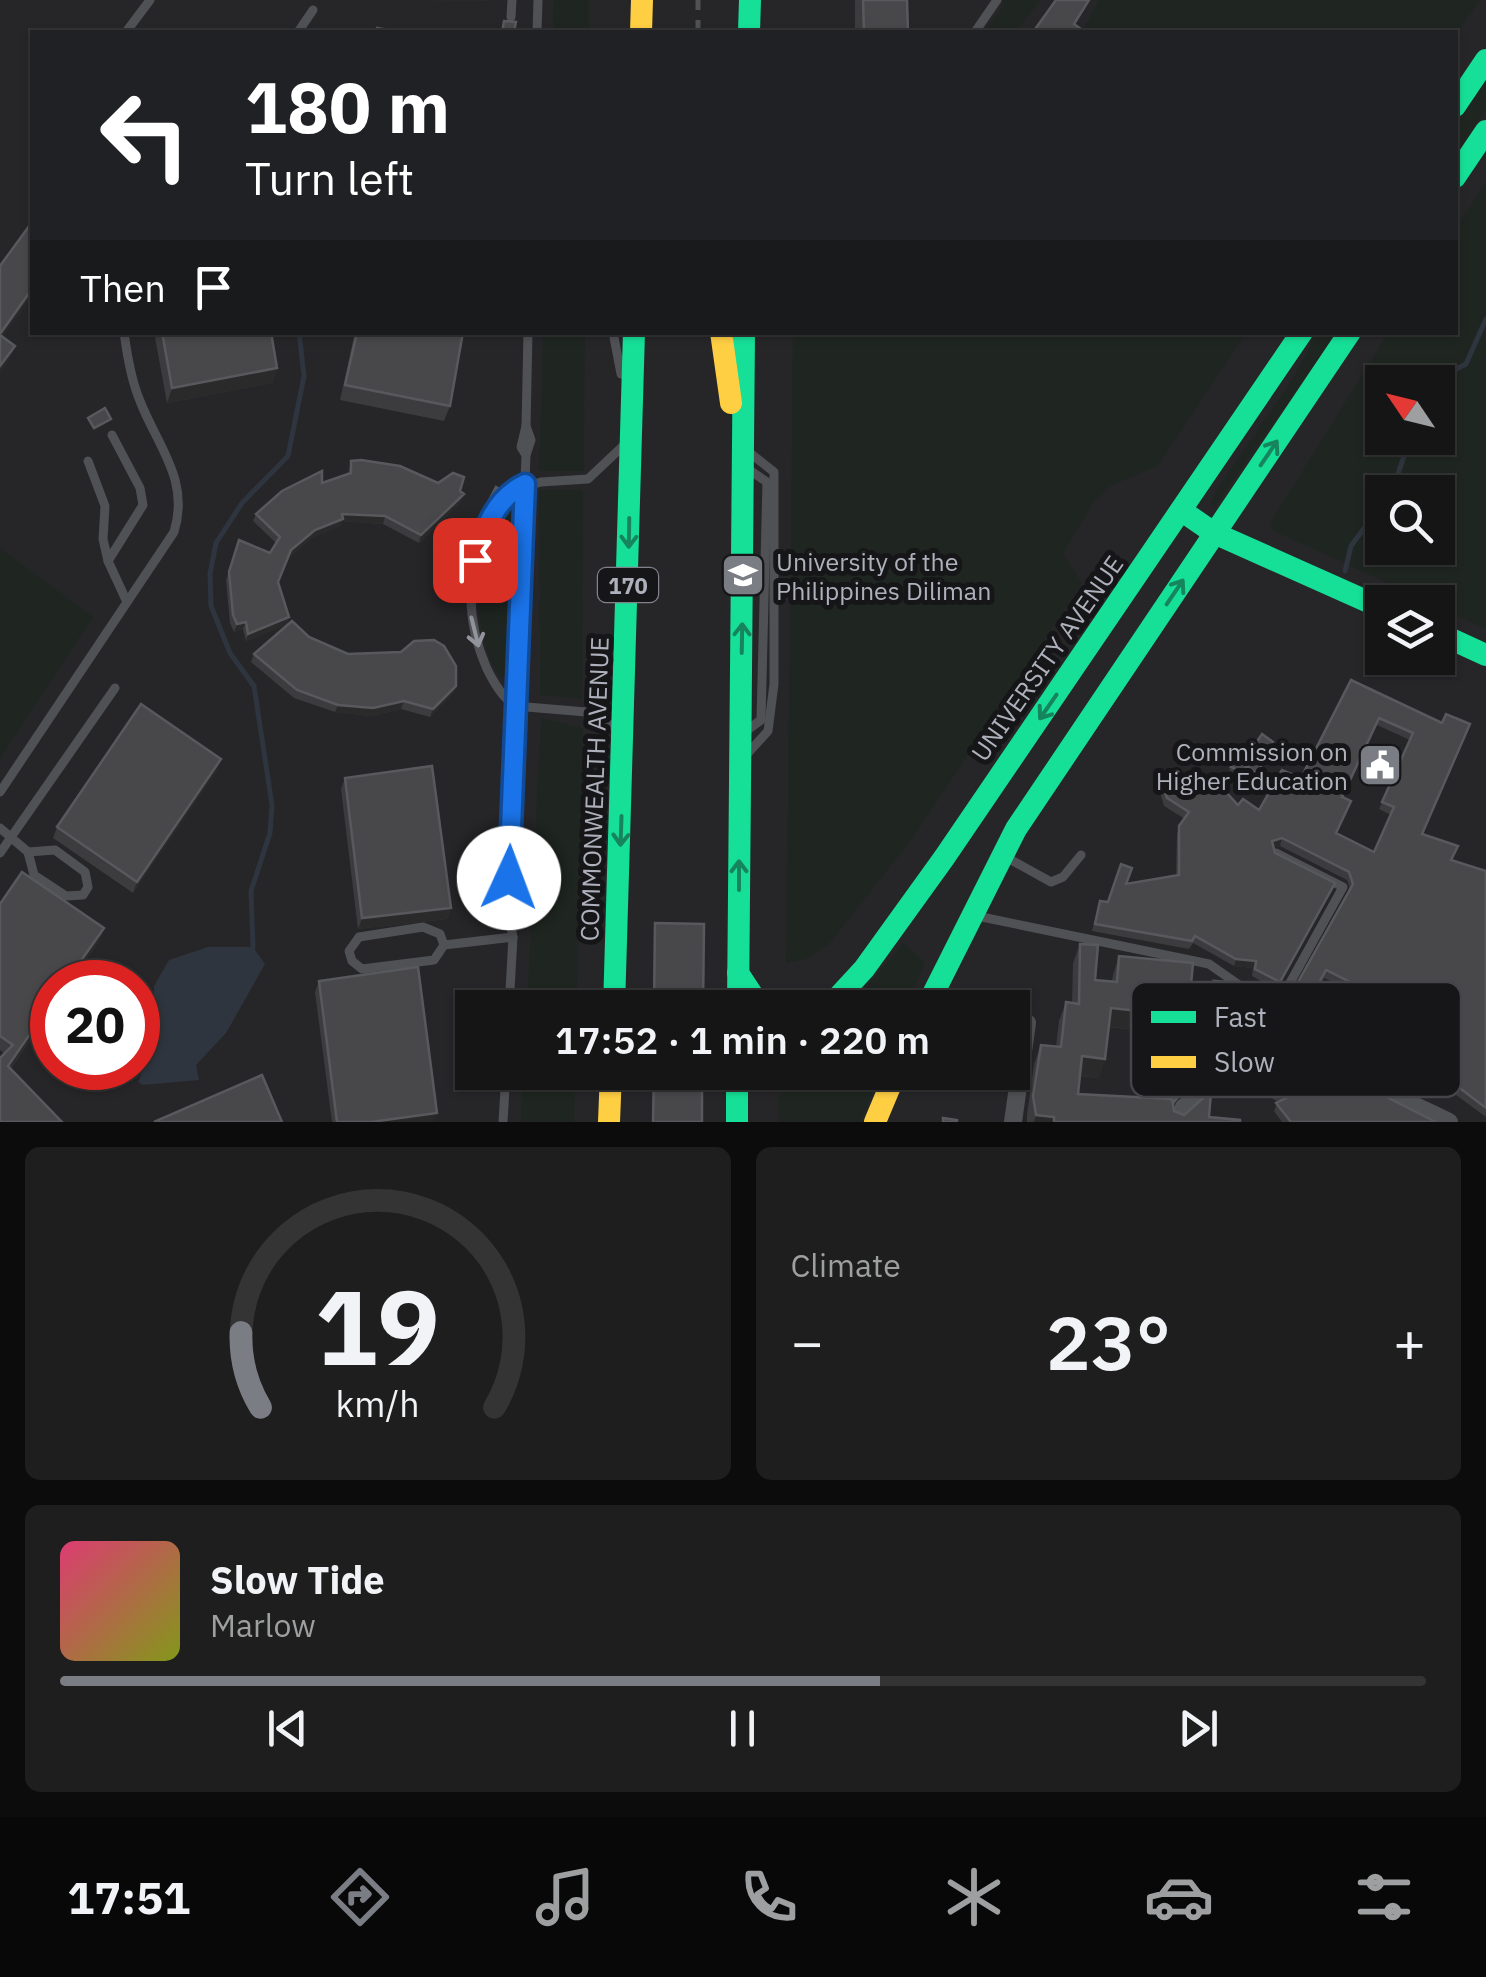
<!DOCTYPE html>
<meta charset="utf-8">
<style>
body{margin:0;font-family:"IBM Plex Sans",sans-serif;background:#1e1e1e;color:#f1f3f6;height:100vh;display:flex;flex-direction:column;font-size:38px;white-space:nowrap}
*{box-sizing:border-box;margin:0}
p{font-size:32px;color:#9d9fa0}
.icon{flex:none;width:55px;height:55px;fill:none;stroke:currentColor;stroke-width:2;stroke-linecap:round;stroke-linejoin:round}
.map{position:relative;height:1122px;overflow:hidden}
.sheet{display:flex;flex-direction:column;gap:25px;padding:25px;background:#0c0c0c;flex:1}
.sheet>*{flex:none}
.hud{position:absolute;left:30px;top:30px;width:1428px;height:305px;border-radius:0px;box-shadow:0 2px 8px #0004,0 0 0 2px #343434;background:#202124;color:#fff;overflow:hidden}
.needle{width:65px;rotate:305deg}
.tools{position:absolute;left:1365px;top:365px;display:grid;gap:20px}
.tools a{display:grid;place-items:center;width:90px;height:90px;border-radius:0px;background:#151515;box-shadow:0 2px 8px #0004,0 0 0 2px #343434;font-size:50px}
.speed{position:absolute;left:30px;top:960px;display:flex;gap:20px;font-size:50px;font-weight:700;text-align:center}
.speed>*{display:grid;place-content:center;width:130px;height:130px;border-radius:50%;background:#151515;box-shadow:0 2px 8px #0004,0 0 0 2px #343434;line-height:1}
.speed .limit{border:15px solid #d22;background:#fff;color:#111}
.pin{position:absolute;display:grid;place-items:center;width:85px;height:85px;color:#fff;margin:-42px;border-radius:20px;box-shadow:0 5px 15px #0006}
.me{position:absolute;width:110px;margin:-55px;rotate:2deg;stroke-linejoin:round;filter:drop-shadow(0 0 8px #0008)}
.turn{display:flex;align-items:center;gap:35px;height:210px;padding:0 50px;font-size:45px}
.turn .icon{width:130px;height:130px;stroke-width:2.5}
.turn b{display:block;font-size:70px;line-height:85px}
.then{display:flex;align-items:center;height:95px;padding:0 50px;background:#0003;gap:20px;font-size:38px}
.big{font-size:75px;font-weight:600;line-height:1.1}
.sheet .card{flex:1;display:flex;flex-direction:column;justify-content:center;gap:15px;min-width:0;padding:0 35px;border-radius:15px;background:#1e1e1e}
.sheet .dial{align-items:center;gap:0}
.dial svg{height:260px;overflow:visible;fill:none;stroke:#343434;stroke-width:7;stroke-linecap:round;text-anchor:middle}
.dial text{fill:#f1f3f6;stroke:none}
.song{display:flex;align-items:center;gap:30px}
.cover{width:120px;height:120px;border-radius:15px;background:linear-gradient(135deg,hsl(340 70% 55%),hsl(70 70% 35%))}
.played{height:10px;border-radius:5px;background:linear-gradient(90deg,#7b7d84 60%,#343434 60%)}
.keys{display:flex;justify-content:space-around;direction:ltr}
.heat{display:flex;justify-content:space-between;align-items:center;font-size:55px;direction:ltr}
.sheet .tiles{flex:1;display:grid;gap:25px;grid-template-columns:1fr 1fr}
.card:last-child{grid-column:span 2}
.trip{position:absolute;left:455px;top:990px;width:575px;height:100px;border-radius:0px;background:#151515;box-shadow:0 2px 8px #0004,0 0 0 2px #343434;font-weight:600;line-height:100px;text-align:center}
.tab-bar{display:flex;height:160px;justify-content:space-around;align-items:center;background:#080808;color:#9d9fa0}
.tab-bar .icon{width:70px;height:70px}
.tab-bar .on{color:#7b7d84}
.tab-bar b{font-size:45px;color:#f1f3f6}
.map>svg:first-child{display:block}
</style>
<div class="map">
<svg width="1486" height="1122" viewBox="0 0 1486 1122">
<rect width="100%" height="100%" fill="#1c1c1c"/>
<!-- built -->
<path fill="#262629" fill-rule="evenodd" d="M0 0H1486V1122H0ZM32 32H1455V332H32ZM1382 382H1438V438H1382ZM1382 492H1438V548H1382ZM1382 602H1438V658H1382ZM52 982H138V1068H52ZM472 1008H1012V1072H472Z"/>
<!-- green -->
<g fill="#1f2621" fill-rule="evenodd">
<path d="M554 0H589V32H553Z"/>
<path d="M1001 0H1041L1015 32H985L1005 3Z"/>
<path d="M1099 0H1480L1455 36 1082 32Z"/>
<path d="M1486 80V110L1455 156V127Z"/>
<path d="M1486 181V629L1438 607V602H1429L1272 530 1270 523 1388 333 1455 332V229ZM1382 382H1438V438H1382ZM1382 492H1438V548H1382Z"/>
<path d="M543 333H585L584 471H539Z"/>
<path d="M793 333H1246L1158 466 1112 485 1095 500 1063 554 1082 583 912 839 829 944 810 958 786 963Z"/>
<path d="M1317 333H1336L1214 508 1211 502 1216 491 1294 376Z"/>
<path d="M539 490H583L582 699 540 695Z"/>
<path d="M506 505 512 509 509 675 503 679C470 642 469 540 506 505Z"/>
<path d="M0 548 93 617 0 759Z"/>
<path d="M541 718 583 728 577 1007H527Z"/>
<path d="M904 942 925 963 907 1007H849Z"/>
<path d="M1323 981 1350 994 1321 1052 1294 1039Z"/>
<path d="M523 1073H575L574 1122H521Z"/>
<path d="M794 1073V1072L881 1073 861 1122H779L778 1098Z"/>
</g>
<!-- water -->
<path fill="#2e353e" d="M208 947H253L265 964 226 1033 196 1065 199 1080 142 1085 138 1082 151 1052 154 986 169 960Z"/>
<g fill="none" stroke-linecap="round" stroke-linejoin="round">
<!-- stream -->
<g stroke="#2e353e" stroke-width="5">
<path d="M1431 382 1466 364 1486 319"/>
<path d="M1392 492 1410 438"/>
<path d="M1345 571 1351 546 1382 504"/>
<path d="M253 947 251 891 270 833 272 805 254 686 230 653 211 606 210 574 216 543 242 503 288 456 304 376 299 332"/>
</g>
<!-- lane -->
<g stroke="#505155" stroke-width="9">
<path d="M511 17 512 0"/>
<path d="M126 32 150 0"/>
<path d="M298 32 313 10"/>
<path d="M537 32 538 0"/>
<path d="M975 32 997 0"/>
<path d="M613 332 621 374"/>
<path d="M526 455 521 447 526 426 528 332"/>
<path d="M88 461 105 506 103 539 108 561 127 602"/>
<path d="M108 561 143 505 140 488 112 435"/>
<path d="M1376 657 1382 641"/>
<path d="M618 729 586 712 515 706C502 697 494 683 487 669 460 608 467 543 509 491L541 482 588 479 623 446"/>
<path d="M746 731 761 720 767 482 748 469"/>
<path d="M748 753 768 731 774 684V472L750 453"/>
<path d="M0 792 174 532C190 480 158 447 140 401 131 380 127 355 124 332"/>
<path d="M0 828 28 852 34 875 66 896 83 895 88 887 85 872 55 850 28 852"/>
<path d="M0 853 115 688"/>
<path d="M1004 856 1051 882 1063 877 1081 855"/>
<path d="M977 916 1209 964 1275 1010 1343 887 1276 853"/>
<path d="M423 927 440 934 444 945 434 960 362 969 352 961 349 951 359 937Z"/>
<path d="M444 945 513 937"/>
<path d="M509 1008 513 937 508 913 526 455 531 440 526 426"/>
<path d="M922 1077 1018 1087"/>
<path d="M503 1122 506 1072"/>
</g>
<!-- street -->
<g stroke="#505155" stroke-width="18">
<path d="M1275 1010C1278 1046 1415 1105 1449 1122"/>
<path d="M1013 1122 1027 1023"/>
<path d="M1177 1122 1184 1107 1204 1094 1210 1064 1182 1037"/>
</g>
<!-- fast -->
<g stroke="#16e098" stroke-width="22">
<path d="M749 32 750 0"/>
<path d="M1455 106 1486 60"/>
<path d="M1455 177 1486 131"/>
<path d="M1182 511 1214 533 1382 608"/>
<path d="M1438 633 1486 655"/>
<path d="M738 973 761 1008"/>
<path d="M614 1008 634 332"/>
<path d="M738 1008 744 332"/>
<path d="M828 1008 864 969 944 858 1302 332"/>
<path d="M926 1008 1016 829 1350 332"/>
<path d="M737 1072V1122"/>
</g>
<!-- slow -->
<g stroke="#ffcf43" stroke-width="22">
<path d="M641 32 642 0"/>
<path d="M721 332 731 403"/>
<path d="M609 1122 611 1072"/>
<path d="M875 1122 896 1072"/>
</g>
<!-- rail -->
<path stroke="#505153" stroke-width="5" stroke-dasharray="12 10" stroke-linecap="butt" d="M698 32V0"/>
</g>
<!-- wall -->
<g fill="#3c3c3e" fill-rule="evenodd">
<path d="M855 0H907L908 32H855Z"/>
<path d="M154 332H271L277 368 272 383 167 403Z"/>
<path d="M355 332H463L450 406 444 421 340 400Z"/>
<path d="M351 461 438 483 460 491 461 502 419 543 383 524 342 521 340 526 313 537 288 558 278 582 289 617 286 625 246 641 243 629 234 632 230 623 226 580 236 548 270 553 276 543 253 521 256 514 322 483 348 474Z"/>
<path d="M254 654H348L456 686 453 693 430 717 401 709 371 716 335 712 294 698 251 662Z"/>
<path d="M1351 680 1442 723 1422 834 1452 860 1486 871V1117L1433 1078 1424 1096 1333 1049 1340 1030 1337 1028 1353 992 1324 978 1299 1023 1292 1017 1287 1006 1289 998 1350 889 1347 880 1280 846 1274 847 1275 853 1335 883 1277 990 1252 976 1253 968 1234 966 1193 943 1189 949 1092 931 1100 901 1108 902 1126 884 1176 875 1177 833 1185 819 1164 806 1158 786 1160 778 1183 780 1196 788 1238 805 1259 810 1301 778ZM1377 725 1410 740 1379 809 1391 815 1374 852 1337 834 1343 798Z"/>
<path d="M1273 742 1256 777 1246 770 1241 776 1229 770 1231 767Z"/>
<path d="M217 770 133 893 53 838 57 827Z"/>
<path d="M345 778 451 908 447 919 358 929 341 789Z"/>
<path d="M0 904 104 928 100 940 70 982H52V1008L11 1068 0 1122 5 1054 0 1050Z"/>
<path d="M655 923 703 1008H653L654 927Z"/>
<path d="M1080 944 1095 980 1112 982 1113 975 1119 956 1189 1006 1182 1025 1170 1034 1109 1027 1105 1059 1098 1078 1080 1076 1078 1094 1169 1099 1176 1058 1186 1086 1184 1092 1173 1106 1174 1111 1184 1115 1209 1117 1240 1122H1027V1115L1034 1064 1041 1045 1056 1047 1059 1021 1066 1002 1072 1003 1073 963Z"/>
<path d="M319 981 433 1122H332L315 992Z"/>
<path d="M1215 981 1237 993 1232 1000 1214 985Z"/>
<path d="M1242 988 1281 1033 1294 1043 1347 1077 1436 1122H1282L1274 1111 1278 1102 1259 1090 1261 1084 1244 1072V1066L1222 1065 1219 1055 1191 1028 1193 1021 1241 1025 1230 1016Z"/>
</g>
<!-- shaded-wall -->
<g fill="#2a2a2a">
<path d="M351 0H490L489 1Z"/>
<path d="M32 289V296L0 341V334Z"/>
<path d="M15 346 10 360 0 373V366Z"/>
<path d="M277 368 272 383 167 403 172 388Z"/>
<path d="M111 419 109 422 93 432 94 428Z"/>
<path d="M464 494 461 502 419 543 421 535Z"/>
<path d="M342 514 385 516 383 524 342 521 340 526 313 537 288 558 291 550 315 530Z"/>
<path d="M289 617 286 625 246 641 248 634Z"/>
<path d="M246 622 243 629 234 632 237 624Z"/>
<path d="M456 686 453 693 430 717 433 709Z"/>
<path d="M404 701 401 709 371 716 335 712 338 705Z"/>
<path d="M221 759 217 770 133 893 137 882Z"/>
<path d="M1282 838 1280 846 1269 849 1272 841Z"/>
<path d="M1335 883 1332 890 1277 990 1280 982Z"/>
<path d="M451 908 447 919 358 929 362 918Z"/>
<path d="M104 928 100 940 70 982H66Z"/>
<path d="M1236 959 1256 961 1253 968 1234 966Z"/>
<path d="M52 1002V1008L4 1077 8 1066Z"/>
<path d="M1189 1006 1182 1025 1170 1034 1104 1026 1111 1008Z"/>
<path d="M1082 1056 1105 1059 1098 1078 1075 1075Z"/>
<path d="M1225 1058H1247L1244 1066 1222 1065Z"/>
<path d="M984 1072H1007L1005 1078 983 1075Z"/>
<path d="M437 1113 433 1122H371Z"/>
<path d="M1036 1115 1054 1117 1053 1122H1034Z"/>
</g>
<!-- building -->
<g fill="#48484b" stroke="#58595d" stroke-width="2.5" fill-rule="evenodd">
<path d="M863 0H907L908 32H864Z"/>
<path d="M1056 0H1089L1074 24 1085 32H1033Z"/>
<path d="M504 21 516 22 514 32H502Z"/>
<path d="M377 28 402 32H376Z"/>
<path d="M32 222V289L0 334V266Z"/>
<path d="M162 332H271L277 368 172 388Z"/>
<path d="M357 332H463L450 406 345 385Z"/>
<path d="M0 335 15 346 0 366Z"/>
<path d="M105 408 111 419 94 428 88 418Z"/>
<path d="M361 460 400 466 438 483 453 473 464 477 460 491 464 494 421 535 385 516 342 514 343 519 315 530 291 550 278 582 289 617 248 634 246 622 237 624 233 615 229 572 239 540 270 553 280 537 256 514 282 491 322 471V483L351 473V461Z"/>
<path d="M496 487 499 489 471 544 467 543Z"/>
<path d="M292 621 309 637 348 654 401 652 414 641 434 640 444 646 456 666V686L433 709 404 701 373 708 338 705 297 690 254 654Z"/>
<path d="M1351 680 1442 723 1446 714 1470 724 1422 834 1458 846 1451 860 1486 871V1108L1436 1070 1427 1089 1336 1041 1343 1022 1340 1021 1356 985 1326 970 1301 1016 1295 1010 1289 998 1353 884 1349 872 1282 838 1272 841 1275 853 1335 883 1280 982 1255 969 1256 961 1236 959 1195 936 1192 941 1095 924 1100 901 1108 902 1121 864 1132 868 1126 884 1179 875V826L1189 812 1167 798 1160 778 1180 771 1183 780 1196 788 1213 778 1238 805 1243 799 1259 810 1282 770 1301 778ZM1379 718 1413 733 1382 802 1394 807 1374 852 1336 833 1351 801 1342 797Z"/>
<path d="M141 704 221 759 137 882 57 827Z"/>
<path d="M1262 734 1273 742 1257 774 1247 766 1243 772 1231 767 1243 751 1248 755Z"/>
<path d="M432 766 451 908 362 918 345 778Z"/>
<path d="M22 872 104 928 66 982H52V1002L8 1066 62 1122H0V1058L13 1045 0 1036V904Z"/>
<path d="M655 923 704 924 703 1008H654Z"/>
<path d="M1080 944 1098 945 1095 980 1117 982 1119 956 1193 963 1189 1006 1177 1015 1111 1008 1105 1059 1082 1056 1078 1094 1172 1099 1174 1111 1184 1115 1211 1091 1209 1117 1240 1120V1122H1054V1117L1036 1115 1033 1096 1041 1045 1061 1047 1066 1002 1079 1004Z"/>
<path d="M418 967 437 1113 371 1122H337L319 981Z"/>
<path d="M1215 981 1227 982 1238 990 1233 996Z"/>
<path d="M1242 988 1264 1003 1281 1033 1294 1043 1347 1077 1436 1122H1291L1276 1103 1286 1098 1262 1082 1265 1078 1247 1065V1058H1225L1221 1048 1193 1021 1254 1026 1233 1008Z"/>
<path d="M1176 1058 1190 1061 1186 1086 1173 1103 1172 1099H1170Z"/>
<path d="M654 1072H702V1122H653Z"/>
<path d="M262 1075 282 1122H154Z"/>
<path d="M943 1118 957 1120V1122H943Z"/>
</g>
<!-- one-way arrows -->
<defs><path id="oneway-shaft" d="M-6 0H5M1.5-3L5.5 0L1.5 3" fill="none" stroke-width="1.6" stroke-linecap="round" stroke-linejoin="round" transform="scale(2.5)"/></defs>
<g stroke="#16855e">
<use href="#oneway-shaft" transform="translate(1269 453) rotate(-56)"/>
<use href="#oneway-shaft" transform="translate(629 533) rotate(91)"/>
<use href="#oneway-shaft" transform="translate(1175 592) rotate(-56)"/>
<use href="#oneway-shaft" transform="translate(742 638) rotate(-89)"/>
<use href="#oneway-shaft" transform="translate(1048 707) rotate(125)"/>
<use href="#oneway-shaft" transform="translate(621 831) rotate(92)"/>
<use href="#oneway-shaft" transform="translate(739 875) rotate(-90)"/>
</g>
<use stroke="#92949d" href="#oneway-shaft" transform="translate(475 632) rotate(76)"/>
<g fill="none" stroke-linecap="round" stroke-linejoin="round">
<!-- route casing -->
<g stroke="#114b97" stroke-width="25">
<path id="route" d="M475 560C485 529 494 499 525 484L509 878"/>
</g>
<!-- route -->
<use href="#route" stroke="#1a73e8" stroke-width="18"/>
</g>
<!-- icons -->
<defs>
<g id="university-square" transform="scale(2.25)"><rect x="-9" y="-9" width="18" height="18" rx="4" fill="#7b7d84" stroke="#161618"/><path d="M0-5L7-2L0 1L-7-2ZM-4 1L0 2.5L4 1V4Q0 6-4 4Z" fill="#fff"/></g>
<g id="civic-square" transform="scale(2.25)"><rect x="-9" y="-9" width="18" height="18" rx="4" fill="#7b7d84" stroke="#161618"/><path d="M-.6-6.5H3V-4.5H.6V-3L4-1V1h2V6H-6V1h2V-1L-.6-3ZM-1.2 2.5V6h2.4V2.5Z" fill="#fff"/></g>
</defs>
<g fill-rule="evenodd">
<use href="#university-square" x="743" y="575"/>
<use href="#civic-square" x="1380" y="765"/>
</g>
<g text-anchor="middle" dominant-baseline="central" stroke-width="10" stroke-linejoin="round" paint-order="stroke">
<!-- shield labels -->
<rect fill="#161618" stroke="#80828b" stroke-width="2.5" x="598" y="568" width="60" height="34" rx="8"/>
<g font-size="22" font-weight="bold" fill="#aeb1bc">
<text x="628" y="585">170</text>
</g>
<!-- poi labels -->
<g font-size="25" fill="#aeb1bc" stroke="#161618" text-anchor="start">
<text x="776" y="561">University of the<tspan x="776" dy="29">Philippines Diliman</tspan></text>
<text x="1348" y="751" text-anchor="end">Commission on<tspan x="1348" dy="29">Higher Education</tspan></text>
</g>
<!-- street labels -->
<g font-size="25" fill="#aeb1bc" stroke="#161618">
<text transform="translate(1047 658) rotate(-55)">UNIVERSITY AVENUE</text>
<text transform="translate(594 789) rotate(-88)">COMMONWEALTH AVENUE</text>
</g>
</g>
<!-- legend -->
<rect x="1131" y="982" width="330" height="115" rx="15" fill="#161618" stroke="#444449" stroke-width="2.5"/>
<rect x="1151" y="1011" width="45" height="12" fill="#16e098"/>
<rect x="1151" y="1056" width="45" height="12" fill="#ffcf43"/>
<g font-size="28" fill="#aeb1bc">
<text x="1214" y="1027">Fast</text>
<text x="1214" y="1072">Slow</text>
</g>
</svg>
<div class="tools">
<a><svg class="needle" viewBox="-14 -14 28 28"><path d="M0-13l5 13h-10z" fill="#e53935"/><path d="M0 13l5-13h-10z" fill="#9d9fa0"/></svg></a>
<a><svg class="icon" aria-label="search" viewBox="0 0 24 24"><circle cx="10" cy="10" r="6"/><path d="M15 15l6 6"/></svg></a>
<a><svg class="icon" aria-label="layers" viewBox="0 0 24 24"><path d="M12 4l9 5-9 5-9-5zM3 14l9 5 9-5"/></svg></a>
</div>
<div class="speed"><div class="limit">20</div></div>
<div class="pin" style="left:475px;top:560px;background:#d93025"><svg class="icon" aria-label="arrive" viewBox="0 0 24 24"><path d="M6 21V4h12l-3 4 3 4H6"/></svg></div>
<svg class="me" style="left:509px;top:878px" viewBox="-20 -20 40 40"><circle r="19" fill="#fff"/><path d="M0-13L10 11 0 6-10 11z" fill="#1a73e8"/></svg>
<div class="trip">17:52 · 1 min · 220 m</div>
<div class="hud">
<div class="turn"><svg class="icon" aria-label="left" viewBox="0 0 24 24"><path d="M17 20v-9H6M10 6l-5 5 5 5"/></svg><div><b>180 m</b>Turn left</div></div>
<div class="then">Then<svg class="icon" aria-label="arrive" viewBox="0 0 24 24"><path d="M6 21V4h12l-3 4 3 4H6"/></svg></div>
</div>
</div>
<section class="sheet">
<div class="tiles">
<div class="card dial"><svg viewBox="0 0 100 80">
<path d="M14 69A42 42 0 1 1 86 69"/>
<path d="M14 69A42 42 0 0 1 8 46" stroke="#7b7d84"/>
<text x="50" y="56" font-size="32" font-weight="700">19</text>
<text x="50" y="72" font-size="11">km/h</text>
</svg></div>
<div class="card"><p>Climate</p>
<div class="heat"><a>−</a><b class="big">23°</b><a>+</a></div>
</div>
<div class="card">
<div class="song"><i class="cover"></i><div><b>Slow Tide</b><p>Marlow</p></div></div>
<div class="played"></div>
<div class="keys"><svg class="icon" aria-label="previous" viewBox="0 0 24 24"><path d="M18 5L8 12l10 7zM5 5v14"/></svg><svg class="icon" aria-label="pause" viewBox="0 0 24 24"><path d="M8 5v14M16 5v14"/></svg><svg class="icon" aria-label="next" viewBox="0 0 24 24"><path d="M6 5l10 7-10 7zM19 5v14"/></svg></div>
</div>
</div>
</section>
<nav class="tab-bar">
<b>17:51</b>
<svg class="icon on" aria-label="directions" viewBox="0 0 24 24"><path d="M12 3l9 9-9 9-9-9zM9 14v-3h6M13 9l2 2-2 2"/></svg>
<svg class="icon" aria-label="music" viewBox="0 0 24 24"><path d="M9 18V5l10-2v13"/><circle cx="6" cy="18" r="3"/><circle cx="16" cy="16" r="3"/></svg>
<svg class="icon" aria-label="phone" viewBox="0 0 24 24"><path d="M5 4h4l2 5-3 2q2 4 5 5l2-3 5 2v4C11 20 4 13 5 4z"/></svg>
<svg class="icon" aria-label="climate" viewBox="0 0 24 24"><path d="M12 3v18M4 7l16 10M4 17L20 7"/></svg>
<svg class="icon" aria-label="car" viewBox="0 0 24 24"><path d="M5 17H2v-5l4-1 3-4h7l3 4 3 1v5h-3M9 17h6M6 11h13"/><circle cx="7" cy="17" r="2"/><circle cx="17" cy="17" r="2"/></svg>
<svg class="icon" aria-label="filters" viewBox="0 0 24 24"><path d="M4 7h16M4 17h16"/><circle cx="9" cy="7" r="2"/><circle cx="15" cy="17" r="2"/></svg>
</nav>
